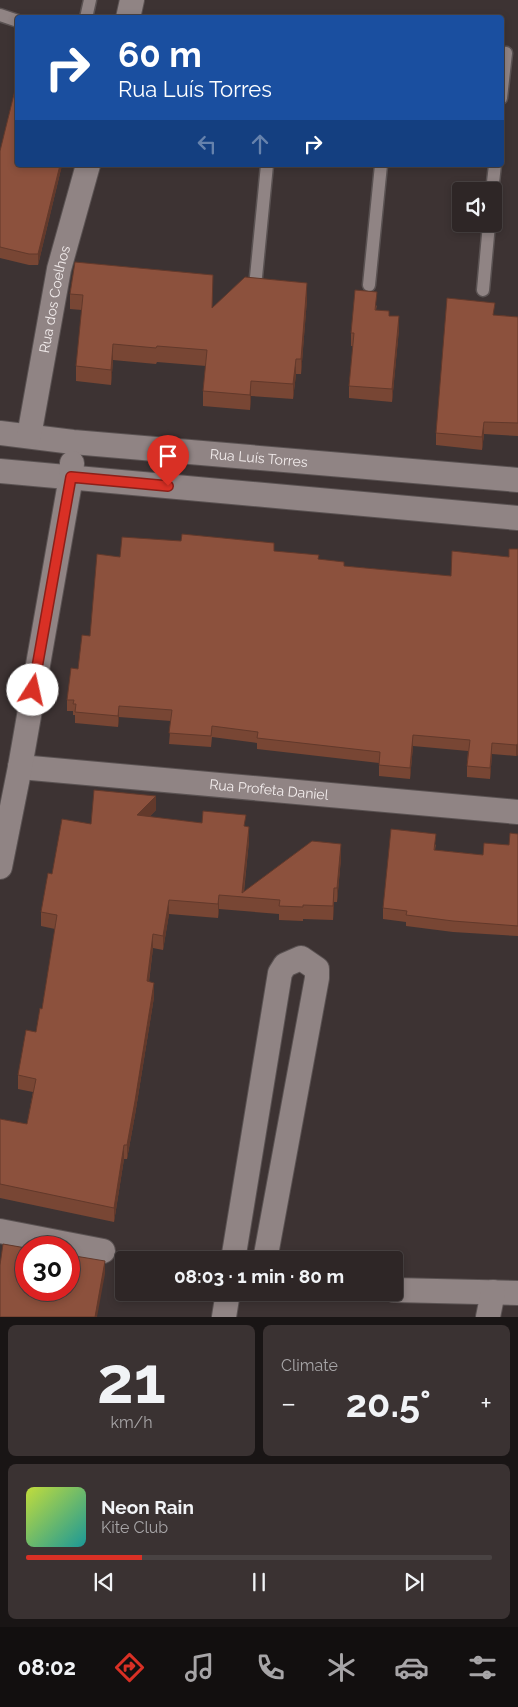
<!DOCTYPE html>
<meta charset="utf-8">
<style>
body{margin:0;font-family:Raleway,sans-serif;background:#3a3232;color:#f1f3f6;height:100vh;display:flex;flex-direction:column;font-size:19px;white-space:nowrap}
*{box-sizing:border-box;margin:0}
p{font-size:16px;color:#a7a5a7}
.icon{flex:none;width:28px;height:28px;fill:none;stroke:currentColor;stroke-width:2;stroke-linecap:round;stroke-linejoin:round}
.map{position:relative;height:1317px;overflow:hidden}
.drawer{display:flex;flex-direction:column;gap:8px;padding:8px;background:#191515;flex:1}
.drawer>*{flex:none}
.hud{position:absolute;left:15px;top:15px;width:489px;height:152px;border-radius:5px;box-shadow:0 2px 8px #0003,0 0 0 1px #494343;background:#1a4fa0;color:#fff;overflow:hidden}
.buttons{position:absolute;left:452px;top:182px;display:grid;gap:10px}
.buttons a{display:grid;place-items:center;width:50px;height:50px;border-radius:5px;background:#2e2626;box-shadow:0 2px 8px #0003,0 0 0 1px #494343;font-size:25px}
.speed{position:absolute;left:15px;top:1236px;display:flex;gap:10px;font-size:25px;font-weight:700;text-align:center}
.speed>*{display:grid;place-content:center;width:65px;height:65px;border-radius:50%;background:#2e2626;box-shadow:0 2px 8px #0003,0 0 0 1px #494343;line-height:1}
.speed .limit{border:8px solid #d22;background:#fff;color:#111}
.pin{position:absolute;display:grid;place-items:center;width:42px;height:42px;color:#fff;margin:-51px -21px;border-radius:50% 50% 50% 0;rotate:-45deg;box-shadow:0 0 5px #0007}
.pin .icon{rotate:45deg}
.me{position:absolute;width:55px;margin:-28px;rotate:10deg;stroke-linejoin:round;filter:drop-shadow(0 0 4px #0008)}
.turn{display:flex;align-items:center;gap:18px;height:105px;padding:0 20px;font-size:22px}
.turn .icon{width:65px;height:65px;stroke-width:2.5}
.turn b{display:block;font-size:35px;line-height:42px}
.lanes{display:flex;align-items:center;height:48px;padding:0 20px;background:#0003;justify-content:center;gap:25px;direction:ltr}
.lanes .off{opacity:.35}
.big{font-size:38px;font-weight:700;line-height:1.1}
.drawer .card{flex:1;display:flex;flex-direction:column;justify-content:center;gap:8px;min-width:0;padding:0 18px;border-radius:8px;background:#3a3232}
.drawer .dial{align-items:center;gap:0}
.dial b{font-size:65px;line-height:1}
.song{display:flex;align-items:center;gap:15px}
.cover{width:60px;height:60px;border-radius:8px;background:linear-gradient(135deg,hsl(70 70% 55%),hsl(180 70% 35%))}
.played{height:5px;border-radius:2px;background:linear-gradient(90deg,#d93025 25%,#494343 25%)}
.keys{display:flex;justify-content:space-around;direction:ltr}
.heat{display:flex;justify-content:space-between;align-items:center;font-size:28px;direction:ltr}
.drawer .tiles{flex:1;display:grid;gap:8px;grid-template-columns:1fr 1fr}
.card:last-child{grid-column:span 2}
.trip{position:absolute;left:115px;top:1251px;width:288px;height:50px;border-radius:5px;background:#2e2626;box-shadow:0 2px 8px #0003,0 0 0 1px #494343;font-weight:700;line-height:50px;text-align:center}
.dock{display:flex;height:80px;justify-content:space-around;align-items:center;background:#120f0f;color:#a7a5a7}
.dock .icon{width:35px;height:35px}
.dock .active{color:#d93025}
.dock b{font-size:22px;color:#f1f3f6}
.map>svg:first-child{display:block}
</style>
<div class="map">
<svg width="518" height="1317" viewBox="0 0 518 1317">
<rect width="100%" height="100%" fill="#3d3333"/>
<g fill="none" stroke-linecap="round" stroke-linejoin="round">
<!-- lane casing -->
<g stroke="#5a5252" stroke-width="15">
<g id="lane">
<path d="M0 15 18 21"/>
<path d="M86 18 90 0"/>
<path d="M501 98 506 53"/>
<path d="M492 191 495 165"/>
<path d="M256 277 267 165"/>
<path d="M369 285 381 165"/>
<path d="M483 290 489 224"/>
</g>
</g>
<!-- street casing -->
<g stroke="#5a5252" stroke-width="26">
<g id="street">
<path d="M128 18 132 0"/>
<path id="s1" d="M0 433 73 442 518 480"/>
<path id="s2" d="M29 436 59 269 88 165"/>
<path d="M0 471 518 518"/>
<path id="s3" d="M20 767 518 812"/>
<path d="M0 867 20 767 71 477 72 463"/>
<path d="M0 1231 103 1251"/>
<path d="M233 1260 280 973 285 965 301 958 317 969V978L265 1260"/>
<path d="M394 1290 518 1293"/>
<path d="M224 1317 228 1292"/>
<path d="M488 1317 493 1292"/>
</g>
</g>
<!-- lane -->
<use href="#lane" stroke="#908484" stroke-width="12"/>
<!-- street -->
<use href="#street" stroke="#908484" stroke-width="24"/>
</g>
<!-- wall -->
<g fill="#784634">
<path d="M0 151 62 165 38 265H29L0 258Z"/>
<path d="M75 262 212 308 307 299 301 374H296L293 399 251 396 250 410 203 406V391L206 366 157 362 156 364 113 360 111 385 76 381V366L82 310 70 309V294Z"/>
<path d="M377 305 376 310 389 316 399 329 392 402 349 398V386L353 346H351V333Z"/>
<path d="M495 315 518 317V436L484 434 482 450 436 445V433Z"/>
<path d="M518 549V755L516 756 492 754 490 779 467 777V766L468 751 413 746 410 779 379 776V763L257 749V743L212 737 211 747 169 744 171 721 119 717 118 727 75 723V715H73V711H67V700L120 557 274 551 319 560 344 566 451 576 509 557Z"/>
<path d="M156 810 149 817 202 823 246 826 249 841 244 892 341 858 337 902H334L333 920 303 919V921L279 920V914L219 909 218 918 169 914 163 950 153 948 149 982 154 997 135 1115 127 1159H124L114 1222 0 1198V1119L27 1124 33 1092 18 1089V1075L36 1032 42 1009 55 929 41 926V912L52 874 91 824Z"/>
<path d="M518 834V936L453 932 406 926V922L383 919V908L436 844 435 850 483 855 509 845Z"/>
</g>
<!-- shaded-wall -->
<g fill="#62392b">
<path d="M60 165H62L38 265V254Z"/>
<path d="M307 283V299L301 374V359Z"/>
<path d="M399 316V329L392 402V389Z"/>
<path d="M113 344V360L111 385V370Z"/>
<path d="M296 359V374L293 399V384Z"/>
<path d="M251 381V396L250 410V395Z"/>
<path d="M484 422V434L482 450V437Z"/>
<path d="M119 706V717L118 727V716Z"/>
<path d="M413 735V746L410 779V768Z"/>
<path d="M492 743V754L490 779V768Z"/>
<path d="M518 744V755L516 756V745Z"/>
<path d="M156 796V810L137 829V815Z"/>
<path d="M249 827V841L243 897 242 893Z"/>
<path d="M341 844V858L337 902V888Z"/>
<path d="M334 888V902L333 920V906Z"/>
<path d="M219 895V909L218 918V904Z"/>
<path d="M169 900V914L163 950V936Z"/>
<path d="M153 934V948L147 995V981Z"/>
<path d="M154 983V997L135 1115 127 1159V1145Z"/>
<path d="M124 1145V1159L114 1222V1208Z"/>
<path d="M105 1261V1274L97 1317H95Z"/>
</g>
<!-- building -->
<g fill="#8c513d" stroke="#62392b">
<path d="M16 86H18V165H60L38 254H29L0 247V151Z"/>
<path d="M75 262 213 275 212 308 245 277 307 283 301 359H296L293 384 251 381 250 395 203 391 207 350 157 346 156 348 113 344 111 370 76 366 83 295 70 294Z"/>
<path d="M355 290 377 292 375 310 389 311V316H399L392 389 349 386 354 333H351Z"/>
<path d="M447 298 495 303 493 315 518 317V423L484 422 482 437 436 433Z"/>
<path d="M182 534 274 543V551L319 555 318 559 344 562V566L451 576 452 551 509 557V549H518V744L516 745 492 743 490 768 467 766 470 740 413 735 410 768 379 765 380 752 257 738 258 732 212 726 211 736 169 733 172 710 119 706 118 716 75 712 76 704H73L74 700H67L71 668 78 669 82 635 90 636 97 554 120 557 122 537 181 541Z"/>
<path d="M94 790 156 796 137 815 202 823 203 811 246 815 244 826 249 827 242 893 312 841 341 844 337 888H334L333 906 303 905V907L279 906 280 900 219 895 218 904 169 900 163 936 153 934 147 981 154 983 135 1101 127 1145H124L114 1208 0 1184V1119L27 1124 36 1079 18 1075 26 1030 36 1032 40 1008 42 1009 57 915 41 912 48 873 52 874 62 819 91 824Z"/>
<path d="M391 829 436 834 434 850 483 855 484 843 509 845 510 833 518 834V926L453 921 406 915 407 911 383 908Z"/>
<path d="M3 1244 26 1248V1290H69V1255L105 1261 95 1317H0V1265Z"/>
</g>
<g fill="none" stroke-linecap="round" stroke-linejoin="round">
<!-- route casing -->
<g stroke="#8d1f18" stroke-width="12">
<path id="route" d="M33 690 71 477 168 486"/>
</g>
<!-- route -->
<use href="#route" stroke="#d93025" stroke-width="9"/>
</g>
<g text-anchor="middle" dominant-baseline="central" stroke-width="5" stroke-linejoin="round" paint-order="stroke">
<!-- street labels -->
<g font-size="14" fill="#f3eded" stroke="#211c1c">
<text stroke="none"><textPath href="#s2" startOffset="139">Rua dos Coelhos</textPath></text>
<text stroke="none"><textPath href="#s1" startOffset="260">Rua Luís Torres</textPath></text>
<text stroke="none"><textPath href="#s3" startOffset="250">Rua Profeta Daniel</textPath></text>
</g>
</g>
</svg>
<div class="buttons">
<a><svg class="icon" aria-label="sound" viewBox="0 0 24 24"><path d="M4 9h4l5-4v14l-5-4H4zM17 9q2 3 0 6"/></svg></a>
</div>
<div class="speed"><div class="limit">30</div></div>
<div class="pin" style="left:168px;top:486px;background:#d93025"><svg class="icon" aria-label="arrive" viewBox="0 0 24 24"><path d="M6 21V4h12l-3 4 3 4H6"/></svg></div>
<svg class="me" style="left:33px;top:690px" viewBox="-20 -20 40 40"><circle r="19" fill="#fff"/><path d="M0-13L10 11 0 6-10 11z" fill="#d93025"/></svg>
<div class="trip">08:03 · 1 min · 80 m</div>
<div class="hud">
<div class="turn"><svg class="icon" aria-label="right" viewBox="0 0 24 24"><path d="M7 20v-9h11M14 6l5 5-5 5"/></svg><div><b>60 m</b>Rua Luís Torres</div></div>
<div class="lanes"><svg class="icon off" aria-label="left" viewBox="0 0 24 24"><path d="M17 20v-9H6M10 6l-5 5 5 5"/></svg><svg class="icon off" aria-label="ahead" viewBox="0 0 24 24"><path d="M12 20V5M6 11l6-6 6 6"/></svg><svg class="icon" aria-label="right" viewBox="0 0 24 24"><path d="M7 20v-9h11M14 6l5 5-5 5"/></svg></div>
</div>
</div>
<section class="drawer">
<div class="tiles">
<div class="card dial"><b>21</b><p>km/h</p></div>
<div class="card"><p>Climate</p>
<div class="heat"><a>−</a><b class="big">20.5°</b><a>+</a></div>
</div>
<div class="card">
<div class="song"><i class="cover"></i><div><b>Neon Rain</b><p>Kite Club</p></div></div>
<div class="played"></div>
<div class="keys"><svg class="icon" aria-label="previous" viewBox="0 0 24 24"><path d="M18 5L8 12l10 7zM5 5v14"/></svg><svg class="icon" aria-label="pause" viewBox="0 0 24 24"><path d="M8 5v14M16 5v14"/></svg><svg class="icon" aria-label="next" viewBox="0 0 24 24"><path d="M6 5l10 7-10 7zM19 5v14"/></svg></div>
</div>
</div>
</section>
<nav class="dock">
<b>08:02</b>
<svg class="icon active" aria-label="directions" viewBox="0 0 24 24"><path d="M12 3l9 9-9 9-9-9zM9 14v-3h6M13 9l2 2-2 2"/></svg>
<svg class="icon" aria-label="music" viewBox="0 0 24 24"><path d="M9 18V5l10-2v13"/><circle cx="6" cy="18" r="3"/><circle cx="16" cy="16" r="3"/></svg>
<svg class="icon" aria-label="phone" viewBox="0 0 24 24"><path d="M5 4h4l2 5-3 2q2 4 5 5l2-3 5 2v4C11 20 4 13 5 4z"/></svg>
<svg class="icon" aria-label="climate" viewBox="0 0 24 24"><path d="M12 3v18M4 7l16 10M4 17L20 7"/></svg>
<svg class="icon" aria-label="car" viewBox="0 0 24 24"><path d="M5 17H2v-5l4-1 3-4h7l3 4 3 1v5h-3M9 17h6M6 11h13"/><circle cx="7" cy="17" r="2"/><circle cx="17" cy="17" r="2"/></svg>
<svg class="icon" aria-label="filters" viewBox="0 0 24 24"><path d="M4 7h16M4 17h16"/><circle cx="9" cy="7" r="2"/><circle cx="15" cy="17" r="2"/></svg>
</nav>
